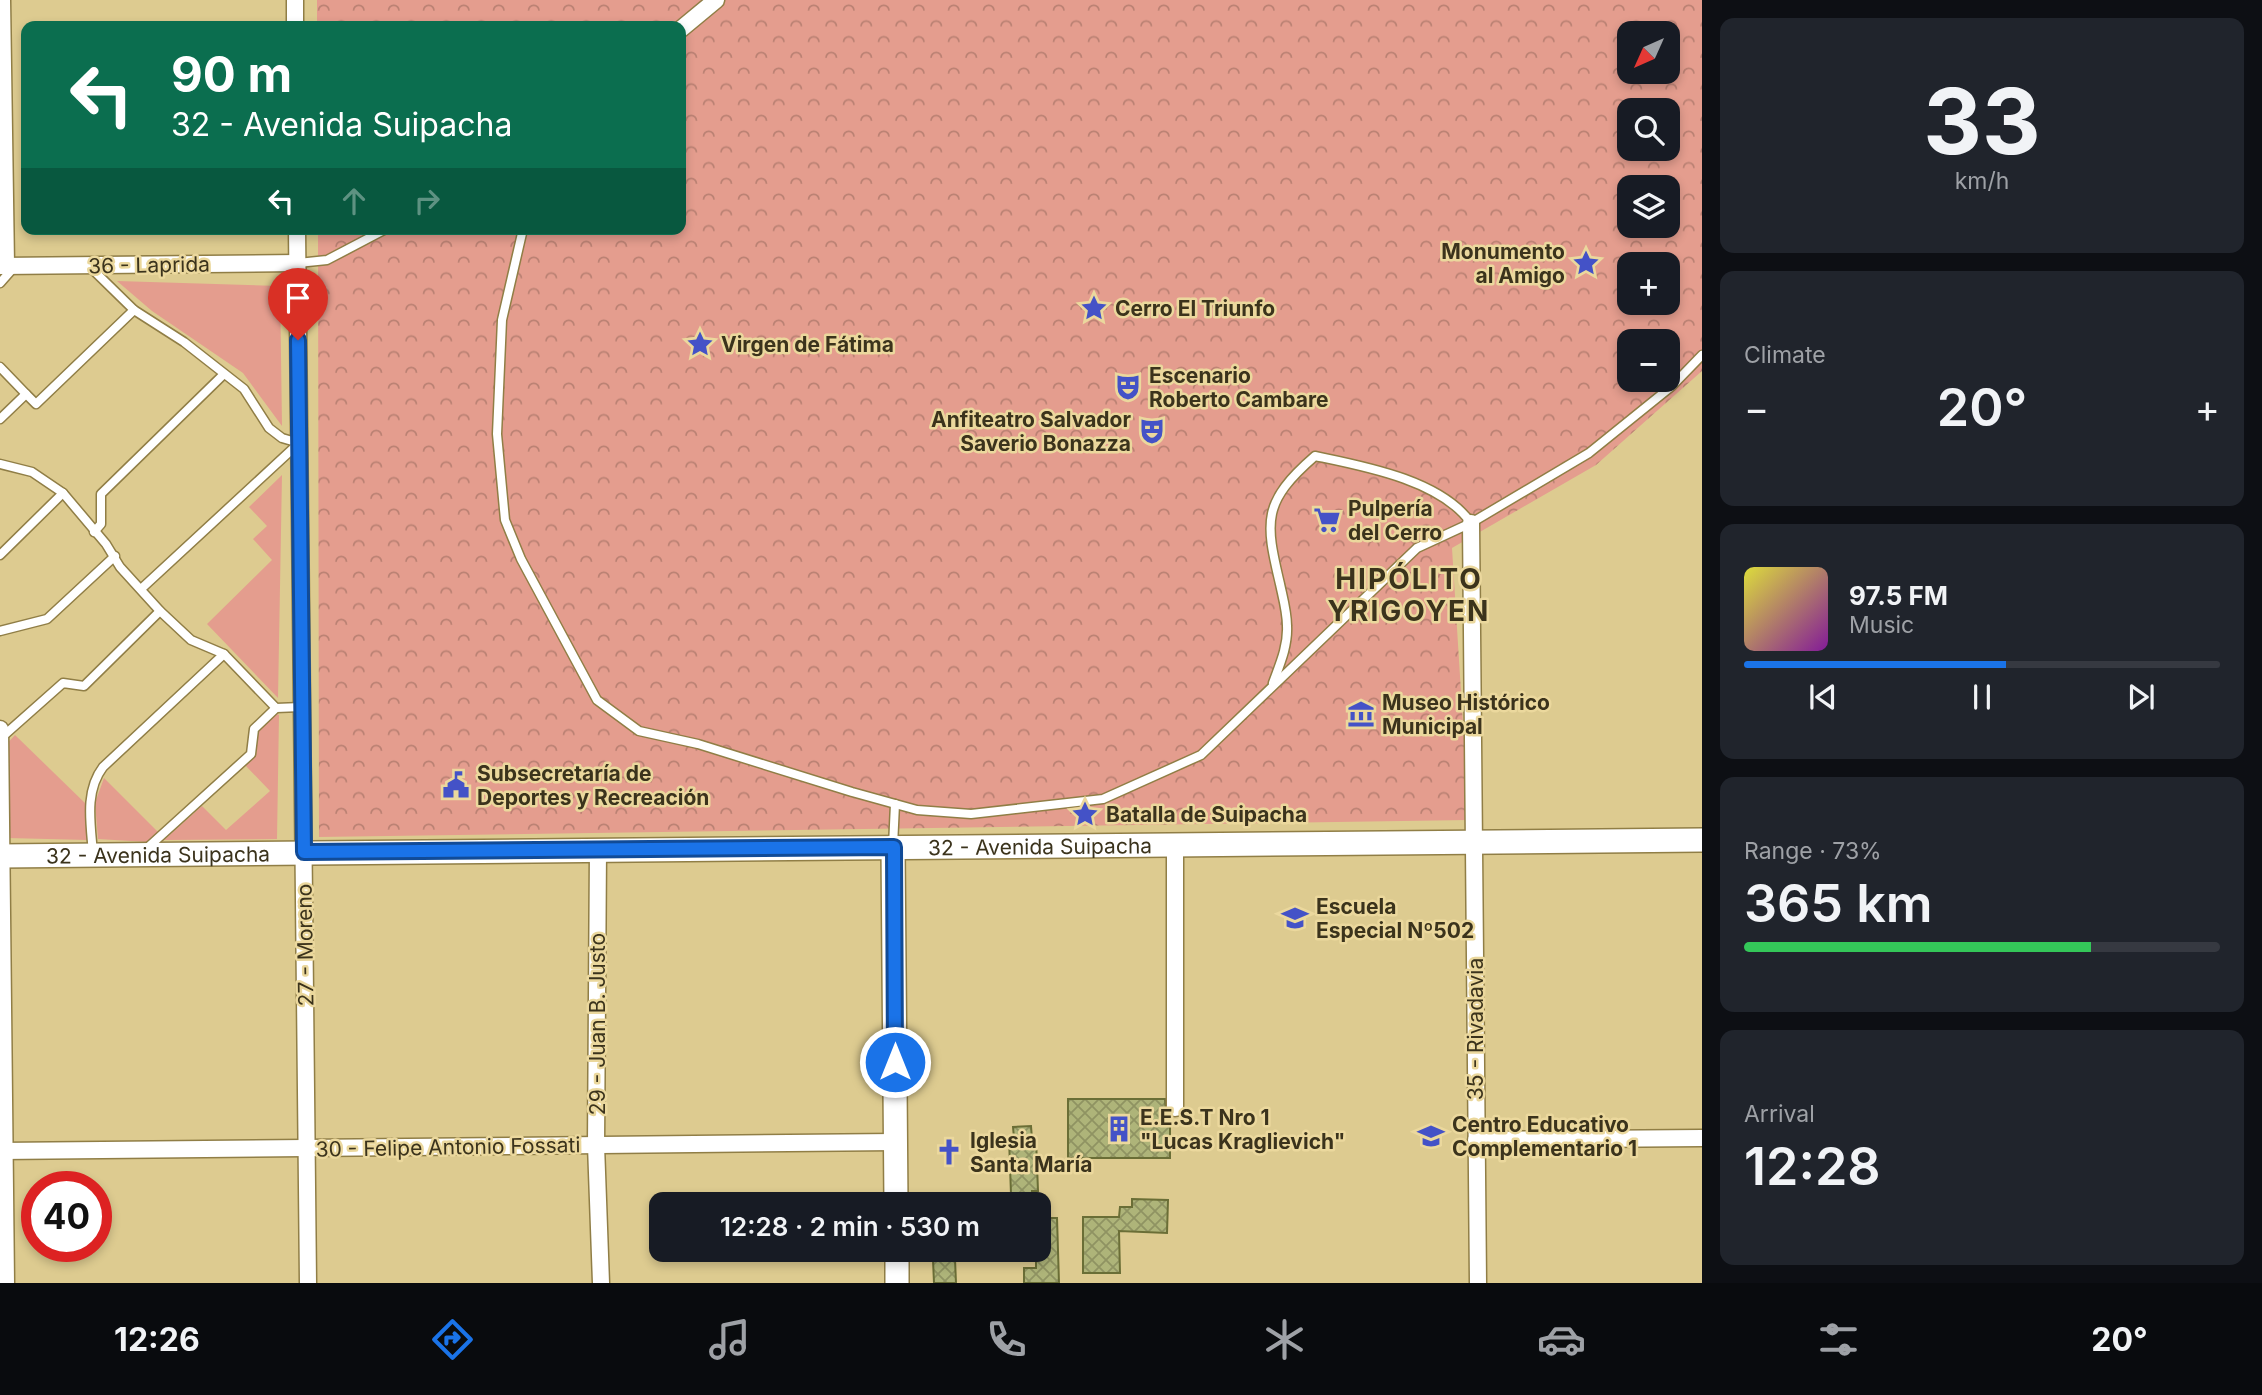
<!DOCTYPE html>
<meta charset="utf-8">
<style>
body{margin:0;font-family:Inter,sans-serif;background:#20242c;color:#f1f3f6;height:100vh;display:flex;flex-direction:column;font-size:26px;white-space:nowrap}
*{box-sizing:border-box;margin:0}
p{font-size:23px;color:#9ea1a6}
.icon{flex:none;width:38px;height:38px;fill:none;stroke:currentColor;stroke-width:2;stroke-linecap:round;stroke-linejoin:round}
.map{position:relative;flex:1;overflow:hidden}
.side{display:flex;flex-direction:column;gap:18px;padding:18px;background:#0d0f14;width:560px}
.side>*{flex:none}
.banner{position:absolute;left:21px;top:21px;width:665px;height:214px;border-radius:14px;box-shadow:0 4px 10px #0003;background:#0b6e4f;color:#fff;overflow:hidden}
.needle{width:46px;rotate:225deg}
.controls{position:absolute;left:1617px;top:21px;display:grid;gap:14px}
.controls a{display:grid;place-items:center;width:63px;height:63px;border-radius:14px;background:#171b24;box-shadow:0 4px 10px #0003;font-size:35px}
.speed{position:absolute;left:21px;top:1171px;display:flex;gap:14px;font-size:35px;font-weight:700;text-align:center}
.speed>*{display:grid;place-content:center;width:91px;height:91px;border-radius:50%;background:#171b24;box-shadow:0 4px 10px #0003;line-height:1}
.speed .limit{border:10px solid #d22;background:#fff;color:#111}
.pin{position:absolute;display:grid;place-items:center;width:60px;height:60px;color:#fff;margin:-72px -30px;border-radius:50% 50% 50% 0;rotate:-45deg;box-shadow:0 0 7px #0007}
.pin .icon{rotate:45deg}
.me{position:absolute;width:77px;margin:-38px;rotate:0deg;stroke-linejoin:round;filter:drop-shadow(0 0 5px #0008)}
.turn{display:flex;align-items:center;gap:24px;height:147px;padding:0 35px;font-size:32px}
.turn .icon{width:91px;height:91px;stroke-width:2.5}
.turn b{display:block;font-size:49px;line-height:60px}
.lanes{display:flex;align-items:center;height:66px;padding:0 35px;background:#0003;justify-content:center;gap:35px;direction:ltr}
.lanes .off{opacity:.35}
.big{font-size:52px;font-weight:600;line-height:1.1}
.side .tile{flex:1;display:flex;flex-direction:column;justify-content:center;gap:10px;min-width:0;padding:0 24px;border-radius:14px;background:#20242c}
.side .dial{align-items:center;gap:0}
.dial b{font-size:91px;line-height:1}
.song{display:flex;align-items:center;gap:21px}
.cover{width:84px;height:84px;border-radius:10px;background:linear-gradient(135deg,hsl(60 70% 55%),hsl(290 70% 35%))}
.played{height:7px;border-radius:4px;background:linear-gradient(90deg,#1a73e8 55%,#363941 55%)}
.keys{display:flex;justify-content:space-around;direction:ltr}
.heat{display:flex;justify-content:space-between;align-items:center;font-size:38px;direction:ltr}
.charge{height:10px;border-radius:5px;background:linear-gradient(90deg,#34c759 73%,#363941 0)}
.trip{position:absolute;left:649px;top:1192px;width:402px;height:70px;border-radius:14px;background:#171b24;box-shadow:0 4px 10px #0003;font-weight:600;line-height:70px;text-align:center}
.menu{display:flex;height:112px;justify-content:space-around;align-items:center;background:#090b0e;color:#9ea1a6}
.menu .icon{width:49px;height:49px}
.menu .on{color:#1a73e8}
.menu b{font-size:32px;color:#f1f3f6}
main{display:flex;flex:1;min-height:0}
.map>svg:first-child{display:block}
</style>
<main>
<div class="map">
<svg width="1702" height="1283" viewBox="0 0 1702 1283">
<defs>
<pattern id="park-crowns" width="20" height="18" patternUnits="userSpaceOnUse" patternTransform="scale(1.75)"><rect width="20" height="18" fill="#e49d8e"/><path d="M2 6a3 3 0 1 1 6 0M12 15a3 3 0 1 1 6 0" fill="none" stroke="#ba8173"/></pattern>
<pattern id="building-cross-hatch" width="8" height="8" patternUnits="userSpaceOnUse" patternTransform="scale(1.75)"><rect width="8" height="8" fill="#aeb479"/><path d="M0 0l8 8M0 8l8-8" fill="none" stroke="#8f9362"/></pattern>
</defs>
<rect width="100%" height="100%" fill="#ddcb90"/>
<!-- grass -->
<g fill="#e49d8e">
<path d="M117 281 280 286 282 426 243 373 152 311Z"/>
<path d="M282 475 278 698 207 624 272 560 253 539 267 526 249 507Z"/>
<path d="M275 713 279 715 277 839 164 840 202 806 226 830 270 791 245 765 256 755 258 732Z"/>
<path d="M15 735 87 805 88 840 7 838 5 746Z"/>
<path d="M104 778 158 832 147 842 98 839 95 803Z"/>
</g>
<!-- park -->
<path fill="url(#park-crowns)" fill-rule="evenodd" d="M317 0H1702V371L1596 465 1452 548 1469 820 319 837 318 229H681V26H317ZM1629 33H1668V72H1629ZM1629 110H1668V149H1629ZM1629 187H1668V226H1629ZM1629 264H1668V303H1629ZM1629 341H1668V380H1629Z"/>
<!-- building -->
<g fill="url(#building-cross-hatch)" stroke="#6a6e36" stroke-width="2">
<path d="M1068 1099H1165L1166 1113 1170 1117V1158H1068Z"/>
<path d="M1031 1126 1032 1139H1036L1038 1191H1032V1204H1015V1194H1011L1009 1138H1014L1013 1127Z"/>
<path d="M1132 1199 1168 1200 1167 1233 1119 1231 1120 1273H1083V1217H1119L1120 1207H1132Z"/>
<path d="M1040 1218H1057L1059 1283H1024V1268H1036V1250H1040Z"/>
<path d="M955 1259 956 1283H934L933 1260Z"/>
</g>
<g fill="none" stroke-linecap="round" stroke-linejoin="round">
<!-- lane casing -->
<g stroke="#907e46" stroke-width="11">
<g id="lane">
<path d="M523 229 502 320 497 434 505 520 521 559 597 700 639 731 698 744 852 792 917 810 971 814 1103 799 1201 755 1417 548 1471 523 1589 453 1672 386 1702 355"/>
<path d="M298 263 327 260 386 229"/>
<path d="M89 266 134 310 184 342 244 389 269 428 282 438 299 443"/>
<path d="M0 283 15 266"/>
<path d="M0 367 26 394"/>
<path d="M0 419 26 394 36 404 134 310"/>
<path d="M0 464 32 472 63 493 106 544 120 567 160 611 191 640 224 654 276 708 301 707"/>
<path d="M94 532 101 524V494L224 374"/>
<path d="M0 555 63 493"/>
<path d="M141 589 299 443"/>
<path d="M0 631 47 619 115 556"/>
<path d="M1273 683C1280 664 1288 646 1287 626 1287 612 1283 598 1280 584 1265 521 1262 502 1315 456 1363 466 1441 480 1471 523"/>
<path d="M1 738 63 683 84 686 160 611"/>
<path d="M893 846 895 804"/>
<path d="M145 850 251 754 254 729 276 708"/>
<path d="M93 854C91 825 84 792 103 767L224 654"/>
</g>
</g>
<!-- street casing -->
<g stroke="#907e46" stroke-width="19">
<g id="street">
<path d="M2 0 6 265"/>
<path d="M295 0V26"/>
<path d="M681 29 716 0"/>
<path d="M297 229 308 1283"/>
<path d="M0 266 298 263"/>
<path d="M1471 523 1478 1283"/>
<path d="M0 729 6 1283"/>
<path d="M1175 844V1108"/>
<path d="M598 849 596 1145 601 1283"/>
<path d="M1476 1140 1702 1138"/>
<path d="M0 1151 896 1142"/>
</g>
</g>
<!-- secondary casing -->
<g stroke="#907e46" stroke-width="26">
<g id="secondary">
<path d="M893 847 896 1204"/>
<path id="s1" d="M0 856 1702 840"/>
<path d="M897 1250V1283"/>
</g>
</g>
<!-- lane -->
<use href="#lane" stroke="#fff" stroke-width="8"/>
<!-- street -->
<use href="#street" stroke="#fff" stroke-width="16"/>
<!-- secondary -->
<use href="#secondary" stroke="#fff" stroke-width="23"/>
</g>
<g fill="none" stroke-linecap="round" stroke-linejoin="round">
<!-- route casing -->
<g stroke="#114b97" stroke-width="18">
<path id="route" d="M298 340 304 852 894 847 895 1062"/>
</g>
<!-- route -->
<use href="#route" stroke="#1a73e8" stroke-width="12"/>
</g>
<!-- icons -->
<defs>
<g id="sight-bare" transform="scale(2.1)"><path d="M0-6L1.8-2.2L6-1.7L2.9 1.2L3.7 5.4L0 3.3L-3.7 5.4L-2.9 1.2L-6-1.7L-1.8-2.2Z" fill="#4452c7" stroke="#ebd89d" stroke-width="2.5" paint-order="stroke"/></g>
<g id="theatre-bare" transform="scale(2.1)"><path d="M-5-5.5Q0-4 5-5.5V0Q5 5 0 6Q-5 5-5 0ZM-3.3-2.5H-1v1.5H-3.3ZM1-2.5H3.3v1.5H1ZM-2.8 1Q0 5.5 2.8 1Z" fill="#4452c7" stroke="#ebd89d" stroke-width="2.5" paint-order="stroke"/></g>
<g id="supermarket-bare" transform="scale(2.1)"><path d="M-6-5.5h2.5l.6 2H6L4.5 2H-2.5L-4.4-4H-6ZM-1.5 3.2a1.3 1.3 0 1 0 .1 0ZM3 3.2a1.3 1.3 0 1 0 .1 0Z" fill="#4452c7" stroke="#ebd89d" stroke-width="2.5" paint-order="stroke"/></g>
<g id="museum-bare" transform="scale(2.1)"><path d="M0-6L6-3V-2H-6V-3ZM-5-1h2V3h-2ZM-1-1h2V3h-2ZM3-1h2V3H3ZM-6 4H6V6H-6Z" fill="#4452c7" stroke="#ebd89d" stroke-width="2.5" paint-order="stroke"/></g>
<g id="civic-bare" transform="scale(2.1)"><path d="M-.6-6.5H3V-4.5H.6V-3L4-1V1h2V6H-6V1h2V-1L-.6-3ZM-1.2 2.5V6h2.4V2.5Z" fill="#4452c7" stroke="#ebd89d" stroke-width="2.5" paint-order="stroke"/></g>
<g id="school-bare" transform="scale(2.1)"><path d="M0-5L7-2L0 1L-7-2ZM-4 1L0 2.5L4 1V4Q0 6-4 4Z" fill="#4452c7" stroke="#ebd89d" stroke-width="2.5" paint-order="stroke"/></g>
<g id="building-bare" transform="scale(2.1)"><path d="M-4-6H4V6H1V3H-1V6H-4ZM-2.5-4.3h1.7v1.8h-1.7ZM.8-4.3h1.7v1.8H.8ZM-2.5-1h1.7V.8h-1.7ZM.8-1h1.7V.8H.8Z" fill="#4452c7" stroke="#ebd89d" stroke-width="2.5" paint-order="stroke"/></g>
<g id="church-bare" transform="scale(2.1)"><path d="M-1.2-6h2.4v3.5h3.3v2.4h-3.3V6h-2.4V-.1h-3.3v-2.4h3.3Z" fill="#4452c7" stroke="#ebd89d" stroke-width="2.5" paint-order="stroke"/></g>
</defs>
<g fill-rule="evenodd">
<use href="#sight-bare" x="1586" y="263"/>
<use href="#sight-bare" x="1094" y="308"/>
<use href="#sight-bare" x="700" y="344"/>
<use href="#theatre-bare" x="1128" y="387"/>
<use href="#theatre-bare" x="1152" y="431"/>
<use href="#supermarket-bare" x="1327" y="520"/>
<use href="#museum-bare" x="1361" y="714"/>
<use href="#civic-bare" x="456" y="785"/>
<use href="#sight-bare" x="1085" y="814"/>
<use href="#school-bare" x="1295" y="918"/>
<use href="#building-bare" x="1119" y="1129"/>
<use href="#school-bare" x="1431" y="1136"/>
<use href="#church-bare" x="949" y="1152"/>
</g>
<g text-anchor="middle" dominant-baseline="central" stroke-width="5" stroke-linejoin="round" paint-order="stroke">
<!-- poi labels -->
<g font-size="21" font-weight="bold" fill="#3b331c" stroke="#ebd89d" text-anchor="start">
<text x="1565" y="251" text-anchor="end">Monumento<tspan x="1565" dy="24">al Amigo</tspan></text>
<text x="1115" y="308">Cerro El Triunfo</text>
<text x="721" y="344">Virgen de Fátima</text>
<text x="1149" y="375">Escenario<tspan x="1149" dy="24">Roberto Cambare</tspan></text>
<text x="1131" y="419" text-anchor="end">Anfiteatro Salvador<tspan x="1131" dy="24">Saverio Bonazza</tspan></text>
<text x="1348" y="508">Pulpería<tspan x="1348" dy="24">del Cerro</tspan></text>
<text x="1382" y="702">Museo Histórico<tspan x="1382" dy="24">Municipal</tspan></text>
<text x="477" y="773">Subsecretaría de<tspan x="477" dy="24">Deportes y Recreación</tspan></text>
<text x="1106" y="814">Batalla de Suipacha</text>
<text x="1316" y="906">Escuela<tspan x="1316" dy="24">Especial Nº502</tspan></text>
<text x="1140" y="1117">E.E.S.T Nro 1<tspan x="1140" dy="24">"Lucas Kraglievich"</tspan></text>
<text x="1452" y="1124">Centro Educativo<tspan x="1452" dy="24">Complementario 1</tspan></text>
<text x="970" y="1140">Iglesia<tspan x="970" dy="24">Santa María</tspan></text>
</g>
<!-- street labels -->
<g font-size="21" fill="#3b331c" stroke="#ebd89d">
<text transform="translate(149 265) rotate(-1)">36 - Laprida</text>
<text stroke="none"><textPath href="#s1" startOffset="1040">32 - Avenida Suipacha</textPath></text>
<text stroke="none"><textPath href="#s1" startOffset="158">32 - Avenida Suipacha</textPath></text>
<text transform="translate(305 945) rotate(-91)">27 - Moreno</text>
<text transform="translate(597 1024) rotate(-90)">29 - Juan B. Justo</text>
<text transform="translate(1475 1029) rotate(-90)">35 - Rivadavia</text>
<text transform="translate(448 1147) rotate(-1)">30 - Felipe Antonio Fossati</text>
</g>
<!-- district labels -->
<g font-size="28" font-weight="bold" letter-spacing="2" fill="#3b331c" stroke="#ebd89d">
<text x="1409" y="579">HIPÓLITO<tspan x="1409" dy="32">YRIGOYEN</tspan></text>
</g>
</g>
</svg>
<div class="controls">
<a><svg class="needle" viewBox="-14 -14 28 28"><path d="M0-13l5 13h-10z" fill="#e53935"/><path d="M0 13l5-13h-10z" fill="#9ea1a6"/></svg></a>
<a><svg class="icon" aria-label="search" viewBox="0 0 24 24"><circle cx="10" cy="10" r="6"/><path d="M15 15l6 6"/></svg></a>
<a><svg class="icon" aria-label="layers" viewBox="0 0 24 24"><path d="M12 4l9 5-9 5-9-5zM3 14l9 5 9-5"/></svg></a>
<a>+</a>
<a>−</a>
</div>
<div class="speed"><div class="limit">40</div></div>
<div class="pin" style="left:298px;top:340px;background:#d93025"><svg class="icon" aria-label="arrive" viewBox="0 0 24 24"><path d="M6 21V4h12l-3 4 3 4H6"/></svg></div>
<svg class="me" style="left:895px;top:1062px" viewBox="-20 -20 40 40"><circle r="17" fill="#1a73e8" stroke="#fff" stroke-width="3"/><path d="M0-11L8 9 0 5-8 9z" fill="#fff"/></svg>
<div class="trip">12:28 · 2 min · 530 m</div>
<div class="banner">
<div class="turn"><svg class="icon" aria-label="left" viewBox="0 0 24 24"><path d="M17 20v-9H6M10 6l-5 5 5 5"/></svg><div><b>90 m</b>32 - Avenida Suipacha</div></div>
<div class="lanes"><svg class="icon" aria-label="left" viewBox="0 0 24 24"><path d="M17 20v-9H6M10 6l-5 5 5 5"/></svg><svg class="icon off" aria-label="ahead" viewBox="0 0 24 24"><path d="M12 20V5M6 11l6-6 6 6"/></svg><svg class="icon off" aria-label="right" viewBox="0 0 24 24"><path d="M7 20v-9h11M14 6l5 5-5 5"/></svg></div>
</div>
</div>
<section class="side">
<div class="tile dial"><b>33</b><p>km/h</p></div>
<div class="tile"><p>Climate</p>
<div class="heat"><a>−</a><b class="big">20°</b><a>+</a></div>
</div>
<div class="tile">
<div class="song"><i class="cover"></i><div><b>97.5 FM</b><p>Music</p></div></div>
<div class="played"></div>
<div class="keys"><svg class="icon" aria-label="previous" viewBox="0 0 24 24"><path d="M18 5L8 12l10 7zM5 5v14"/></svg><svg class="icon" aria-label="pause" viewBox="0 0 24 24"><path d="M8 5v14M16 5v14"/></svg><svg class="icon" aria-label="next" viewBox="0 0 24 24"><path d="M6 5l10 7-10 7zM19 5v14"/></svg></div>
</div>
<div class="tile"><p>Range · 73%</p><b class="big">365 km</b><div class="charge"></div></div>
<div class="tile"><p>Arrival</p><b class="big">12:28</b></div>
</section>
</main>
<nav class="menu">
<b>12:26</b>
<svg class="icon on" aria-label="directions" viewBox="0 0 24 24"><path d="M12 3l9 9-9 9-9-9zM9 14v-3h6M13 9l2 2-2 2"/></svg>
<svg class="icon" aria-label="music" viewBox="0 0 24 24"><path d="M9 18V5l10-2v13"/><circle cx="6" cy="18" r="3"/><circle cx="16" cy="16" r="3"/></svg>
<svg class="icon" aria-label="phone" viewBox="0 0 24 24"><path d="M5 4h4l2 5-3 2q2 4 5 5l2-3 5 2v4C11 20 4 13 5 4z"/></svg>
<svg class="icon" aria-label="climate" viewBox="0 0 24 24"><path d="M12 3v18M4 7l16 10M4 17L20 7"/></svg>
<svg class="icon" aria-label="car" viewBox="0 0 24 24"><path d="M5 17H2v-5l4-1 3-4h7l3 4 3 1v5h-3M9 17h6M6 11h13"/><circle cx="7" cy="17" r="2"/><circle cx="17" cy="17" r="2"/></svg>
<svg class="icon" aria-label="filters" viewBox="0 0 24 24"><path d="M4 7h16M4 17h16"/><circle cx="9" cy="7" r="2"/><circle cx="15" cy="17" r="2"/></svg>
<b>20°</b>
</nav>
